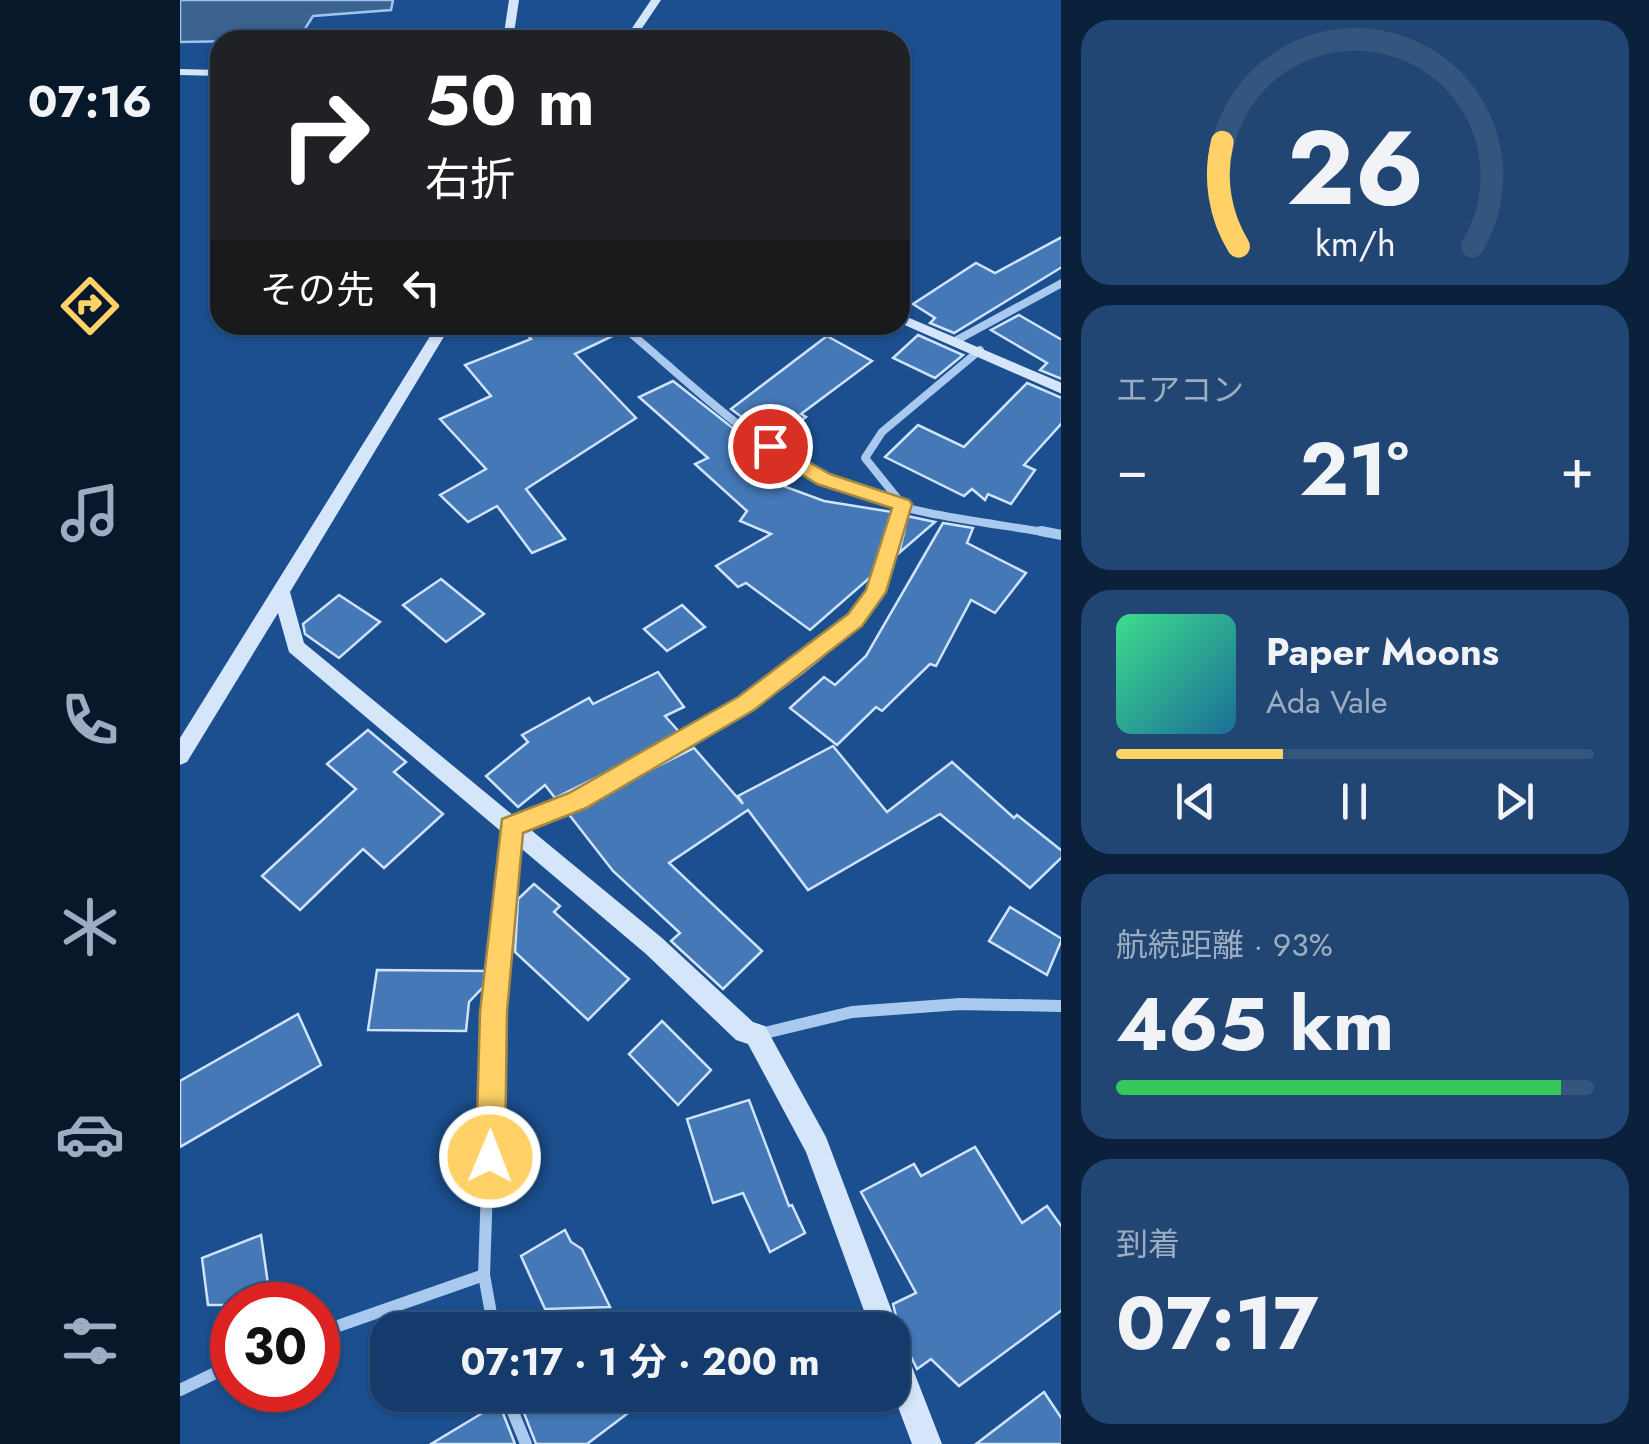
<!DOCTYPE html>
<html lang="ja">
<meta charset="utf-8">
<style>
body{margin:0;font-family:Jost,"Noto Sans JP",sans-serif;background:#214673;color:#f1f3f6;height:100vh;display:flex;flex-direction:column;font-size:38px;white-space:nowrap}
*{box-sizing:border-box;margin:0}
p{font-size:32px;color:#9dadc1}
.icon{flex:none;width:55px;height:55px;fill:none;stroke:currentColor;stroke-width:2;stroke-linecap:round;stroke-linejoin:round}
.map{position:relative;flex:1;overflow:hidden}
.side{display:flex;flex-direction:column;gap:20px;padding:20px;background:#0b203b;width:588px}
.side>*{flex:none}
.top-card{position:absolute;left:30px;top:30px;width:700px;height:305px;border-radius:30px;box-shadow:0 2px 8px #0004,0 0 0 2px #33557e;background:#202124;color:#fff;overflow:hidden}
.speed{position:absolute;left:30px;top:1282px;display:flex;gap:20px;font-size:50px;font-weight:700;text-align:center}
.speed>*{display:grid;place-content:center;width:130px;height:130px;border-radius:50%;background:#143b6b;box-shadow:0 2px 8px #0004,0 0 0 2px #33557e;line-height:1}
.speed .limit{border:15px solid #d22;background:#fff;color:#111}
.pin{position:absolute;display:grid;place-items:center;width:85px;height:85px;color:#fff;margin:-42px;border:5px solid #fff;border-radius:50%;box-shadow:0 2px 10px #0007}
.me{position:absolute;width:110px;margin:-55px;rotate:1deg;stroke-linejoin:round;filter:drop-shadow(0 0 8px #0008)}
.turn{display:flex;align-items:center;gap:35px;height:210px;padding:0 50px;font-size:45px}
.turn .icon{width:130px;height:130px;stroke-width:2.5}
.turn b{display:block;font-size:70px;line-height:85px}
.then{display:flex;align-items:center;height:95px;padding:0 50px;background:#0003;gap:20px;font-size:38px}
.big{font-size:75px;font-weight:700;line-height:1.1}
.side .card{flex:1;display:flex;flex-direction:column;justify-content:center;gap:15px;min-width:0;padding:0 35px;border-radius:30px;background:#214673}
.side .dial{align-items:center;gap:0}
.dial svg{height:260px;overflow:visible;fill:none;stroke:#33557e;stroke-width:7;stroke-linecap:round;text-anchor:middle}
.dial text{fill:#f1f3f6;stroke:none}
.song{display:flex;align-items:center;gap:30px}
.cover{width:120px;height:120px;border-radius:15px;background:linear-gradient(135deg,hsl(150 70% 55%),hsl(200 70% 35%))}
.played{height:10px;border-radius:5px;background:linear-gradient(90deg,#ffd166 35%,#33557e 35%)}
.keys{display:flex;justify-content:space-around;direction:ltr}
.heat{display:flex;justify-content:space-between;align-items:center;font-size:55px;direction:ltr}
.charge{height:15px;border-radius:8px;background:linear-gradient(90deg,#34c759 93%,#33557e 0)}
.trip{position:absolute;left:190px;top:1312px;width:540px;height:100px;border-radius:30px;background:#143b6b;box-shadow:0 2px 8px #0004,0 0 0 2px #33557e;font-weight:700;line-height:100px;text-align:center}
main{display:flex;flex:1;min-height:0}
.menu{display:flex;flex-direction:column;width:180px;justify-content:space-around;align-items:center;background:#08182b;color:#9dadc1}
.menu .icon{width:70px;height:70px}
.menu .on{color:#ffd166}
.menu b{font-size:45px;color:#f1f3f6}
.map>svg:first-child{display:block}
</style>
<main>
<nav class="menu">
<b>07:16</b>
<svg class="icon on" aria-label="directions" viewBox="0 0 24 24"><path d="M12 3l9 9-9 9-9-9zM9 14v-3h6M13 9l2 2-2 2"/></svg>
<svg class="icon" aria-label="music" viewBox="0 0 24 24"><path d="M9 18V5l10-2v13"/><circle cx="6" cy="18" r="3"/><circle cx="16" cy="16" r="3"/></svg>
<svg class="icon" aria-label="phone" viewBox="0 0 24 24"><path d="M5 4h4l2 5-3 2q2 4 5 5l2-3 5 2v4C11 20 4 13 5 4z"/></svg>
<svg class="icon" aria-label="climate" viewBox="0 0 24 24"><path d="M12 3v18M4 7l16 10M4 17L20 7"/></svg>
<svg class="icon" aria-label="car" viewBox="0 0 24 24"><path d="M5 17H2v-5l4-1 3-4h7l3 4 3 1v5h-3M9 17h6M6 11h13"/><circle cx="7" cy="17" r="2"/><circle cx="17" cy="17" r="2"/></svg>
<svg class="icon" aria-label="filters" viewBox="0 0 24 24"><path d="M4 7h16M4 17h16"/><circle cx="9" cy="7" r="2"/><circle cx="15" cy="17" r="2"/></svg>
</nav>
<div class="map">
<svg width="882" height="1444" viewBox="0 0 882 1444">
<rect width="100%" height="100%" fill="#1b4f8f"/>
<!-- water -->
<path fill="#3c6290" stroke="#9cc4f0" stroke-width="2.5" d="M0 0H213L211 10 133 16 118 40 0 42Z"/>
<!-- building -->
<g fill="#4478b7" stroke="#cfe3fa" stroke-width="2.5">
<path d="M882 237V267L774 333 750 323 755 318 733 304 796 263 815 273Z"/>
<path d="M839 315 882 340V379L860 370 867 363 811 330Z"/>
<path d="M339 325H434L439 333 395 354 456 418 346 489 385 539 352 553 317 506 288 522 260 495 306 469 260 419 311 396 285 365 351 339Z"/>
<path d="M738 335 783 355 755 378 713 358Z"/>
<path d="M647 336 692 361 621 414 626 417 595 442 551 409Z"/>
<path d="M493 381 582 451 572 459 603 486 644 501 712 512 694 574 630 630 566 583 558 587 536 566 591 534 560 521 567 511 515 464 528 458 459 397Z"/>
<path d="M847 383 882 398V423L844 465 855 470 831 504 808 494 805 500 792 489 784 496 705 457 738 425 784 447Z"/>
<path d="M727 516 755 522 719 553 724 533Z"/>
<path d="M763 523 793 528 787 543 846 573 815 613 791 600 756 666 750 664 702 711 696 707 657 745 610 708 644 677 655 685 686 656Z"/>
<path d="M261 579 304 614 266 642 223 605Z"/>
<path d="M159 595 200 622 159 658 125 634 123 624Z"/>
<path d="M502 605 525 627 487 651 464 629Z"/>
<path d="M478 672 504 707 485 716 502 735 375 798 365 785 338 807 306 776 348 742 342 735 409 698 413 704Z"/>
<path d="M188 730 226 762 214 772 263 814 204 868 183 849 120 910 82 876 176 789 147 764Z"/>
<path d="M653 746 707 812 772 762 834 818 837 815 882 851V857L850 888 760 814 628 890 568 810 489 863 582 951 543 989 491 941 500 933 433 871 387 812 514 748 563 804 558 796Z"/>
<path d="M354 884 380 906 374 912 449 979 408 1020 335 952 338 899Z"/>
<path d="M830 907 882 939 867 975 809 941Z"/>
<path d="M197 970 307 971 306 984 289 1002 286 1031 188 1030Z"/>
<path d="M118 1014 141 1065 0 1147V1081Z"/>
<path d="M482 1021 531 1070 498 1105 449 1054Z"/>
<path d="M569 1100 609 1206 612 1205 625 1233 590 1252 563 1193 533 1203 507 1119Z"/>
<path d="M795 1147 842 1223 867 1206 882 1227V1310L779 1386 751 1359 737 1369 721 1336 713 1304 736 1293 681 1192 734 1164 741 1176Z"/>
<path d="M385 1230 391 1242 402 1249 430 1307 365 1309 341 1256Z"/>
<path d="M81 1235 91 1305H28L22 1258Z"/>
<path d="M864 1392 882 1419V1444H796Z"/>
<path d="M337 1395H472L407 1444H356Z"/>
<path d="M319 1403 335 1444H251Z"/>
</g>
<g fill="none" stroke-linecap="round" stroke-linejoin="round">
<!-- street-far2 -->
<g stroke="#a9c9ee" stroke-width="8">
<path d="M441 325C513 385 583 458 671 491 736 516 807 522 875 534"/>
<path d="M777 340 882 283"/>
<path d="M722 504 685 458 702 432 800 350"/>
<path d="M715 534 722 504"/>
</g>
<!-- street-far1 -->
<g stroke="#a9c9ee" stroke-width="10">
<path d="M861 531 882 535"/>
<path d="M321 929 331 827C434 783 640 688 696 590 706 572 710 551 715 531"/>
</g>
<!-- street -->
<g stroke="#a9c9ee" stroke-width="12">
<path d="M576 1035 672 1012 780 1004 882 1006"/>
<path d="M314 1330 304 1275 313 1012 321 926"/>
<path d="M138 1333 304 1275"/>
<path d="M0 1390 52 1365"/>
<path d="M326 1395 346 1444"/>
</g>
<!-- secondary -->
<g fill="#d6e6fa" fill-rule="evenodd">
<path d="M329 0H339L333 40H323Z"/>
<path d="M471 0H481L454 40H444Z"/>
<path d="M0 69 40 70V76L0 75Z"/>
<path d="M720 314 882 383V394L720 323Z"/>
<path d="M257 325H271L110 592 124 643 482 938 573 1022 585 1026 646 1137 719 1330 716 1338 722 1341 762 1444H732L712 1391V1330H691L626 1152 568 1044 556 1040 466 954 109 652 98 613 7 762 0 765V738Z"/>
</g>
</g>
<!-- route -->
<path fill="#ffd166" stroke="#a68842" stroke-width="2.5" d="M590 440 650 474 729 500 732 504 706 592 682 626 574 710 406 808 343 833 327 1012 325 1157 321 1167 310 1172 300 1167 296 1157 300 1012 322 819 389 793 558 697 668 614 686 590 712 508 637 484 583 450 580 446Z"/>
</svg>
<div class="speed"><div class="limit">30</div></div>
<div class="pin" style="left:590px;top:446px;background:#d93025"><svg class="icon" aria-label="arrive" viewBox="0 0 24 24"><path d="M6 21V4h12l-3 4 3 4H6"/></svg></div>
<svg class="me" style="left:310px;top:1157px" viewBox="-20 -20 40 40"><circle r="17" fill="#ffd166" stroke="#fff" stroke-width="3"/><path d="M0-11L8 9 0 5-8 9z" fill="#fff"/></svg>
<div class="trip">07:17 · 1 分 · 200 m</div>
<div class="top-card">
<div class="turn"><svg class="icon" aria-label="right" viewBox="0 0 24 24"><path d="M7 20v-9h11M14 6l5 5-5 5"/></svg><div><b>50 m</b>右折</div></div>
<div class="then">その先<svg class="icon" aria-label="left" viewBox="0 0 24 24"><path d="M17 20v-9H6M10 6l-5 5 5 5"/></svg></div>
</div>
</div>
<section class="side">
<div class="card dial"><svg viewBox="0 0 100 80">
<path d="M14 69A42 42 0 1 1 86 69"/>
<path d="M14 69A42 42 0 0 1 9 37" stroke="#ffd166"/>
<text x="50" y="56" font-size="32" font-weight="700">26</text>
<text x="50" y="72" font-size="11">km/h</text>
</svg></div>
<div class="card"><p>エアコン</p>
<div class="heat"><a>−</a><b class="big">21°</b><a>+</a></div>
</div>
<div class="card">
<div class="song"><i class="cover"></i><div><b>Paper Moons</b><p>Ada Vale</p></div></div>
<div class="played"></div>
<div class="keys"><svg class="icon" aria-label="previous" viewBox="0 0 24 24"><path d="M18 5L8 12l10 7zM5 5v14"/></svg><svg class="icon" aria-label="pause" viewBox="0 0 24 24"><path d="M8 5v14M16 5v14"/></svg><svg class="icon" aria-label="next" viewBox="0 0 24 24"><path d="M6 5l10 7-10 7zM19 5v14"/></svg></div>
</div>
<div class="card"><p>航続距離 · 93%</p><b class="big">465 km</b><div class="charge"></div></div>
<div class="card"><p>到着</p><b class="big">07:17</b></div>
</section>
</main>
